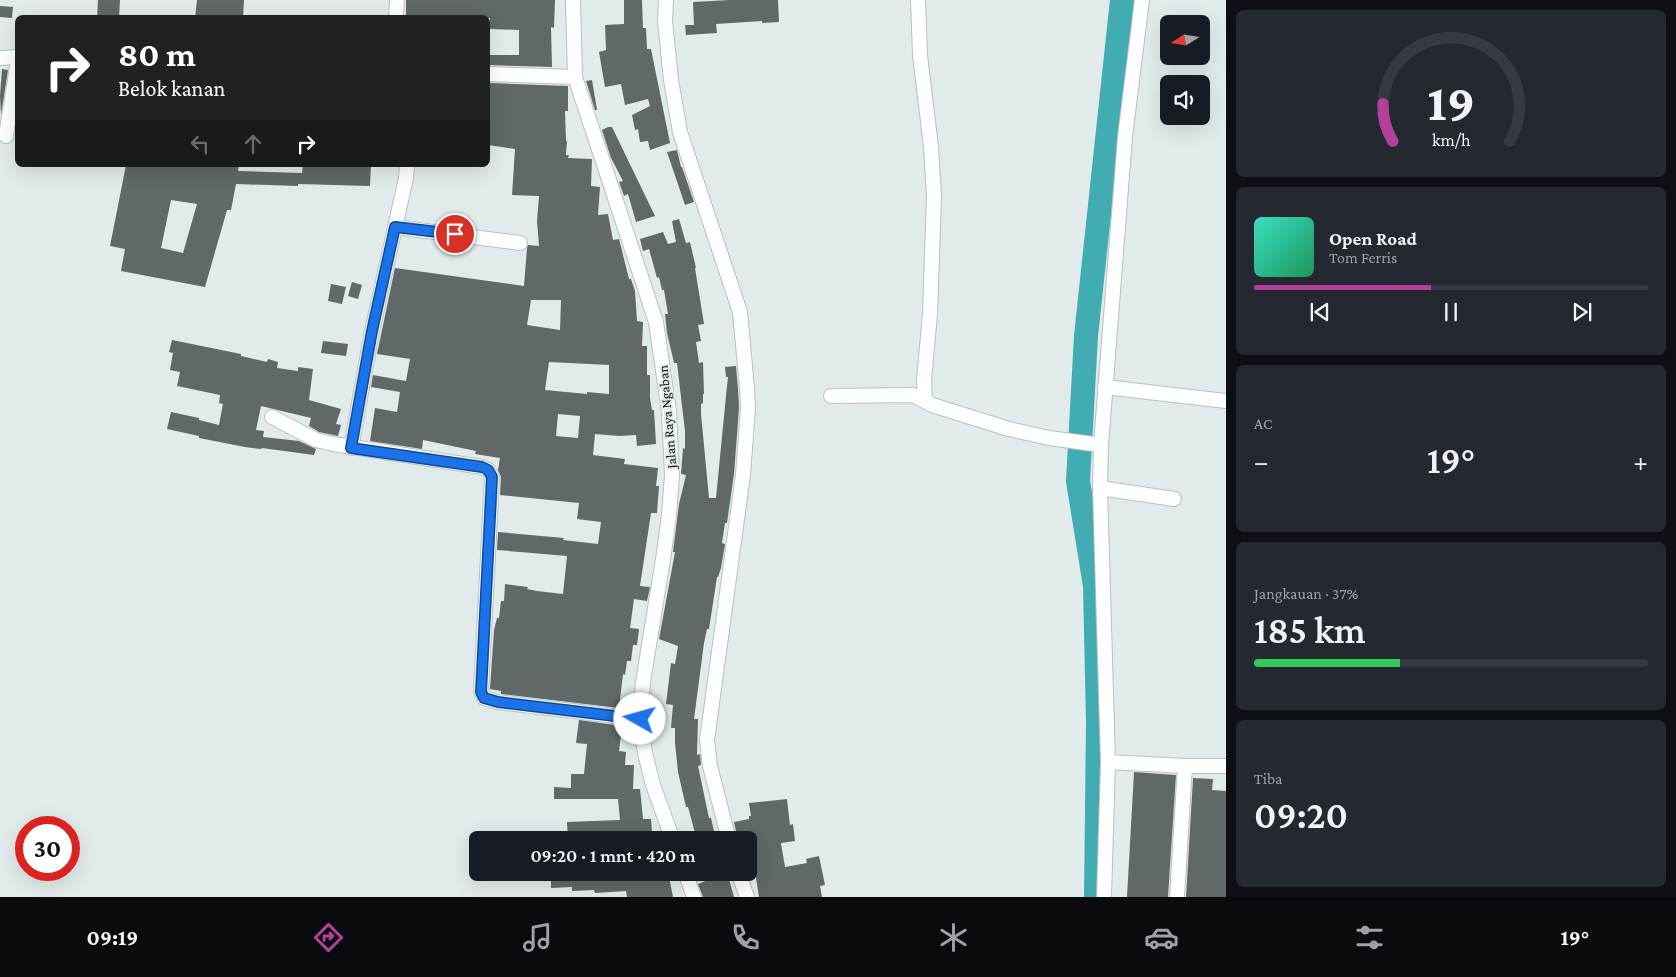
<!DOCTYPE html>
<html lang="id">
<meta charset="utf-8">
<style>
body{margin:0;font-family:"Crimson Pro",serif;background:#242831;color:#f1f3f6;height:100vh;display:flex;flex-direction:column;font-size:19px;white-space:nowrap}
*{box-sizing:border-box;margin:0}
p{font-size:16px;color:#9ea1a6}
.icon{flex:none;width:28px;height:28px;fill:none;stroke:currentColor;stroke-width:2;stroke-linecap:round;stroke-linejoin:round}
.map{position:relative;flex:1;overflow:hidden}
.panel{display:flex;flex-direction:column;gap:10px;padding:10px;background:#0d0f14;width:450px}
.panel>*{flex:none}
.top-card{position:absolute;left:15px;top:15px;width:475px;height:152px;border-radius:8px;box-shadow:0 5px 20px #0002;background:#202124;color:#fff;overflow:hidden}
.needle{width:32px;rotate:258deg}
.buttons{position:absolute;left:1160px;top:15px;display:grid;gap:10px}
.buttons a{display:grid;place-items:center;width:50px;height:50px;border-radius:8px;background:#171b24;box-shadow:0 5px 20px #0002;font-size:25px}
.speed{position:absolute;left:15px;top:816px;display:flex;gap:10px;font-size:25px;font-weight:700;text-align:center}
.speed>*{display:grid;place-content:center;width:65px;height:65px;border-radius:50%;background:#171b24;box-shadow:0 5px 20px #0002;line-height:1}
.speed .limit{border:8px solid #d22;background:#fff;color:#111}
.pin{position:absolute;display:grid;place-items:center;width:42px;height:42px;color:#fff;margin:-21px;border:2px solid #fff;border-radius:50%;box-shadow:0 1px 5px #0007}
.me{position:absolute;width:55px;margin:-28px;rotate:277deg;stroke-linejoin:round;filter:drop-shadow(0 0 4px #0008)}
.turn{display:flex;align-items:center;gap:18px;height:105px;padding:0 20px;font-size:22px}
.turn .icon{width:65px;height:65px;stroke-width:2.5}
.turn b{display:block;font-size:35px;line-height:42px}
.lanes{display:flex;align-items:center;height:48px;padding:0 20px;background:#0003;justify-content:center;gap:25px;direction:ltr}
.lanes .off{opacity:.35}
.big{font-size:38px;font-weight:600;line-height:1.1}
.panel .card{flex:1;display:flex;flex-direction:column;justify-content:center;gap:8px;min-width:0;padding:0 18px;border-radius:8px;background:#242831}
.panel .dial{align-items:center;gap:0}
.dial svg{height:130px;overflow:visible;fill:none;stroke:#363941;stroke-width:7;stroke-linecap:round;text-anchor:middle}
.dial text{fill:#f1f3f6;stroke:none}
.song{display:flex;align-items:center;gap:15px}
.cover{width:60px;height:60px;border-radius:8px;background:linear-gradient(135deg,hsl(170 70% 55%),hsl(150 70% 35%))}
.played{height:5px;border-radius:2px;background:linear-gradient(90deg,#b3419b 45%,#363941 45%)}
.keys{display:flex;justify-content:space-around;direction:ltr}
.heat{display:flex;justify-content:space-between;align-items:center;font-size:28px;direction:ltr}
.charge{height:8px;border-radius:4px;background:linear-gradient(90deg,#34c759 37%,#363941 0)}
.trip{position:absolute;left:469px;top:831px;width:288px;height:50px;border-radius:8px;background:#171b24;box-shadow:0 5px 20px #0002;font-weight:600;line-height:50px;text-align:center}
.tabs{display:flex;height:80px;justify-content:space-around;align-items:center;background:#090b0e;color:#9ea1a6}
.tabs .icon{width:35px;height:35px}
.tabs .active{color:#b3419b}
.tabs b{font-size:22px;color:#f1f3f6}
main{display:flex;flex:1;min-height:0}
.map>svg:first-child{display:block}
</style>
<main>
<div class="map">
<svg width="1226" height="897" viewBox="0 0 1226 897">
<rect width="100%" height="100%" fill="#e2ebeb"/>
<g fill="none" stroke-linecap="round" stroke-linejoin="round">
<!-- river -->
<path stroke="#41adb2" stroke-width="24" d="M1096 897 1098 722 1095 586 1078 481 1086 336 1122 0"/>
</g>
<!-- building -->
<g fill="#606868" fill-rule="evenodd">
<path d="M98 0H120L119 18H97Z"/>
<path d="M197 0H244L243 18H195Z"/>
<path d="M406 0H555L554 28 551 27 552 67 488 65V55H519V30L490 29V18H406Z"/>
<path d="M624 0H642L643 28H646L647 49H651L670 143 650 150 648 141 640 142 638 129 635 130 632 115 650 106 648 99 625 105 621 84 605 87 599 52 606 50 605 25 624 24Z"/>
<path d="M730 0H778L779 22 762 23V21L716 24 717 33 686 35 685 25H694L693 2Z"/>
<path d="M0 6 13 7 12 18 0 17Z"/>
<path d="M2 69 8 70 1 115 0 96Z"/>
<path d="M592 80 597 110H595L586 81Z"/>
<path d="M489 83 568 86V111H565L566 141H567L566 155H569L568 158 592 159 591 186 600 187 598 215 608 214 613 240 619 239 629 279H631L635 291 637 321 643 322 642 346H647V375H650V398L652 410H654L656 444 637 446 636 435 620 436 595 434 593 455 625 459 624 464 658 468 656 486H659L657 513H651L640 586 650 587 647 601 634 599 630 628 639 629 637 645H633L631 661H627L625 675 623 674 619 708 501 694V691L490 689 494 630 497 618H499L501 601H504L505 584 528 587 527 589 537 591 563 594 567 556 497 550 498 532 564 538 563 540 598 544 601 522 577 519 579 503 500 495 501 477 498 470 500 458 475 454 476 451 423 440 422 449 370 441 375 408 397 412 400 392 371 387 373 375 406 381 410 359 377 354 395 268 524 286 527 248 528 245 539 246 537 221 539 196 512 195 515 149 488 145ZM531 300H561L560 330 527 325ZM549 362 609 365V394L587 392V394L545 390ZM558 414 580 416 578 438 556 436Z"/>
<path d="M608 127H612L655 216 636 222 628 194 624 196 619 182 623 181 611 158 602 130Z"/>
<path d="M677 150 681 167H682L694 202 685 205 667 152Z"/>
<path d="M126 165H239L238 171 302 173 303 165H371L370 186 298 184V186L236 184 231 210H227L205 287 121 271 125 249 110 246ZM171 200 197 204 183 253 161 248Z"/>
<path d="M679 219 686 243 690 242 696 268H695L704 324 698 325 701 341 696 342 699 363 703 362 704 394H703V403L701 404V414L709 498H716L726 396 728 377H726L725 367 736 366 738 389 739 408 734 474 727 523H725L722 543 725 544 721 568 718 577H717L709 629H707L704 643 694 719H698L697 755 700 754 701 765 698 766 709 818H711L716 840H697L688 807H686L678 772 675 743V728H671L673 705 666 704 671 663 675 664 678 646 659 639 675 552H673L679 504 686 475 681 474 683 448 685 449V431L677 363H674L667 333 665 314H668L664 290H662L659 277 657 278 649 249 643 251 640 239 663 232 668 244 676 242 672 221Z"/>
<path d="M352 282 362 285 358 299 348 296Z"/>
<path d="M331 284 346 287 342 304 328 301Z"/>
<path d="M172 340 241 354V356L267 362 268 359 278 362 277 368 298 371V367L313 369 309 400 341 409 336 424 341 425 338 436 319 432 309 426 311 418 261 406 256 430 264 431 263 437 299 441 316 449 314 455 262 448 261 449 245 447 199 438V436L167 429 171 412 199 418V420L219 425 223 404 219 403 220 395 177 386 180 372 170 370 173 353 169 352Z"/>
<path d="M323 341 348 344 346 356 321 353Z"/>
<path d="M579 720 622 726 619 751 626 752 625 765H634L633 789H640L643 819H651L652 832 650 833 651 840H568L567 822 620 820 618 799H554V787L571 788V774H584L587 744 576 743Z"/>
<path d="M1134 772 1176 775 1168 897H1127Z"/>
<path d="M1193 778 1213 779 1212 790 1226 791V897H1186Z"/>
<path d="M787 799 790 825 793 824 795 841 781 843 785 867 807 863 806 859 819 856 825 885 820 886 822 897H759L754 865 752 866 749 849H748V840H738L734 822 749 819V816H751L749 803Z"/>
<path d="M551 872H668L673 897H627L626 891 595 893 594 890 572 891V887L551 888Z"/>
<path d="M711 872H727L734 897H703L698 884 713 878Z"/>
</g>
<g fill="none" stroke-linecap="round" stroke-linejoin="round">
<!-- minor casing -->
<g stroke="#b8c0c1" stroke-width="16">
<g id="minor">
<path d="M573 0 575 77 656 322 669 412 672 475 669 515 664 553 643 682 640 719 645 753 653 785 673 840"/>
<path d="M666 0 665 21 671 80 680 132 740 312 747 388 748 408 743 475 707 740 710 766 729 840"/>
<path d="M918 0 920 55 931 147 934 196 930 314 924 380 925 401"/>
<path d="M396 18 397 0"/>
<path d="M0 58 18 57"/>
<path d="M488 74 575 77"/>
<path d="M6 136 18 61"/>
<path d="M395 227 520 243"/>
<path d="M1105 387 1226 401"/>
<path d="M831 396 913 395 932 405 1009 429 1049 438 1101 445"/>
<path d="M272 417 316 440 333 444 482 467 488 470 492 477 481 691 484 698 498 702 640 719"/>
<path d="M351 448 372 331 406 178 407 165"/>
<path d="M1100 488 1174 499"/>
<path d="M1108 762 1185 766H1226"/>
<path d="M685 872 694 897"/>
<path d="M738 872 747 897"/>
<path d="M1104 897 1108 762 1100 488 1101 445 1125 137 1142 0"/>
<path d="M1177 897 1185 766"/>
</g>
</g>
<!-- minor -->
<use href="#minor" stroke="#fff" stroke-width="14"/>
</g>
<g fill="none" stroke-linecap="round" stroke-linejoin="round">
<!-- route casing -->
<g stroke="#114b97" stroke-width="12">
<path id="route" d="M455 234 395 227 372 331 351 448 482 467 488 470 492 477 481 692 484 698 498 702 640 719"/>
</g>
<!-- route -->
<use href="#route" stroke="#1a73e8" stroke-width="9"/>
</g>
<g text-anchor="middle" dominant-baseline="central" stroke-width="4" stroke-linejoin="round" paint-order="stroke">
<!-- street labels -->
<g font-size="14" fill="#111414" stroke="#e2ebeb">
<text transform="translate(667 417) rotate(-95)">Jalan Raya Ngaban</text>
</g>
</g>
</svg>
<div class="buttons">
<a><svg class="needle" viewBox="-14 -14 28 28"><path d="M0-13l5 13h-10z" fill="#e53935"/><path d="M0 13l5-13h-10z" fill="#9ea1a6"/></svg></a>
<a><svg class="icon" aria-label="sound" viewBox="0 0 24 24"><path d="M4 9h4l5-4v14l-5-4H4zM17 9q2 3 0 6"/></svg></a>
</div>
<div class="speed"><div class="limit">30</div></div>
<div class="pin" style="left:455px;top:234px;background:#d93025"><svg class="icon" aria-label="arrive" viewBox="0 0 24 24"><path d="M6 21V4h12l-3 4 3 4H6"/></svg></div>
<svg class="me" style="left:640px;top:719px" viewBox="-20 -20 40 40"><circle r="19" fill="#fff"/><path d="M0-13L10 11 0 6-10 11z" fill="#1a73e8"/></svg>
<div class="trip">09:20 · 1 mnt · 420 m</div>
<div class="top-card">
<div class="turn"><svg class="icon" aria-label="right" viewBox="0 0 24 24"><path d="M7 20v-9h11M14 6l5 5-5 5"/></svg><div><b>80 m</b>Belok kanan</div></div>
<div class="lanes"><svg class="icon off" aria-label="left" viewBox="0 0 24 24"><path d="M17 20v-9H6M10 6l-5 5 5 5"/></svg><svg class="icon off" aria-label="ahead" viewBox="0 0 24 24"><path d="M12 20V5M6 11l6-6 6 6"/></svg><svg class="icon" aria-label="right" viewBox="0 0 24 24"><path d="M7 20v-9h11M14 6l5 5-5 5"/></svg></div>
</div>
</div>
<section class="panel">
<div class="card dial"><svg viewBox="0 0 100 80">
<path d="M14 69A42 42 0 1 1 86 69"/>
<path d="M14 69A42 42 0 0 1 8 46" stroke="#b3419b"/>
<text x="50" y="56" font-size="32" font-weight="700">19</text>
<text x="50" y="72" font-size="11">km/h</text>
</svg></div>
<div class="card">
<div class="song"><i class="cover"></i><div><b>Open Road</b><p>Tom Ferris</p></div></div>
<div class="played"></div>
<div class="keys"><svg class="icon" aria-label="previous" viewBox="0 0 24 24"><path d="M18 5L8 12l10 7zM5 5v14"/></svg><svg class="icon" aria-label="pause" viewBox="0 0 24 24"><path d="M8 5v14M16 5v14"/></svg><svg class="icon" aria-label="next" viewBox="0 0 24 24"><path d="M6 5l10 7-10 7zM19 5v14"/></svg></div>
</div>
<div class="card"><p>AC</p>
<div class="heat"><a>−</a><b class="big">19°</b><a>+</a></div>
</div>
<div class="card"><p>Jangkauan · 37%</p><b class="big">185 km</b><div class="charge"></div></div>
<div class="card"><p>Tiba</p><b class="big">09:20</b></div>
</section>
</main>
<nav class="tabs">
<b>09:19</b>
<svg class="icon active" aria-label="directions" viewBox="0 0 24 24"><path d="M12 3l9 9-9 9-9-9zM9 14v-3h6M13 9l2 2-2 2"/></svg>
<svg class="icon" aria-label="music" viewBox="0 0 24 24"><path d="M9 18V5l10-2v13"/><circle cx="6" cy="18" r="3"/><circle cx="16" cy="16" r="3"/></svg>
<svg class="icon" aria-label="phone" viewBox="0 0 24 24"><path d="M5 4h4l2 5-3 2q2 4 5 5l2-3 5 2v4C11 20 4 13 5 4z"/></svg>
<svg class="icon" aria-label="climate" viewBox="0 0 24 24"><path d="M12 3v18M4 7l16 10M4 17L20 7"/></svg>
<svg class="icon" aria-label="car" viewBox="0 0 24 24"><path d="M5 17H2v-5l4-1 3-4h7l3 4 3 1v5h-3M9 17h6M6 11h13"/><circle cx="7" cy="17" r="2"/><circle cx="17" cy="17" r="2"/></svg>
<svg class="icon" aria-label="filters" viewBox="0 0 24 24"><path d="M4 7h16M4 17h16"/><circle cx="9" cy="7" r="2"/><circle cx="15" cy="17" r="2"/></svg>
<b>19°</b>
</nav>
